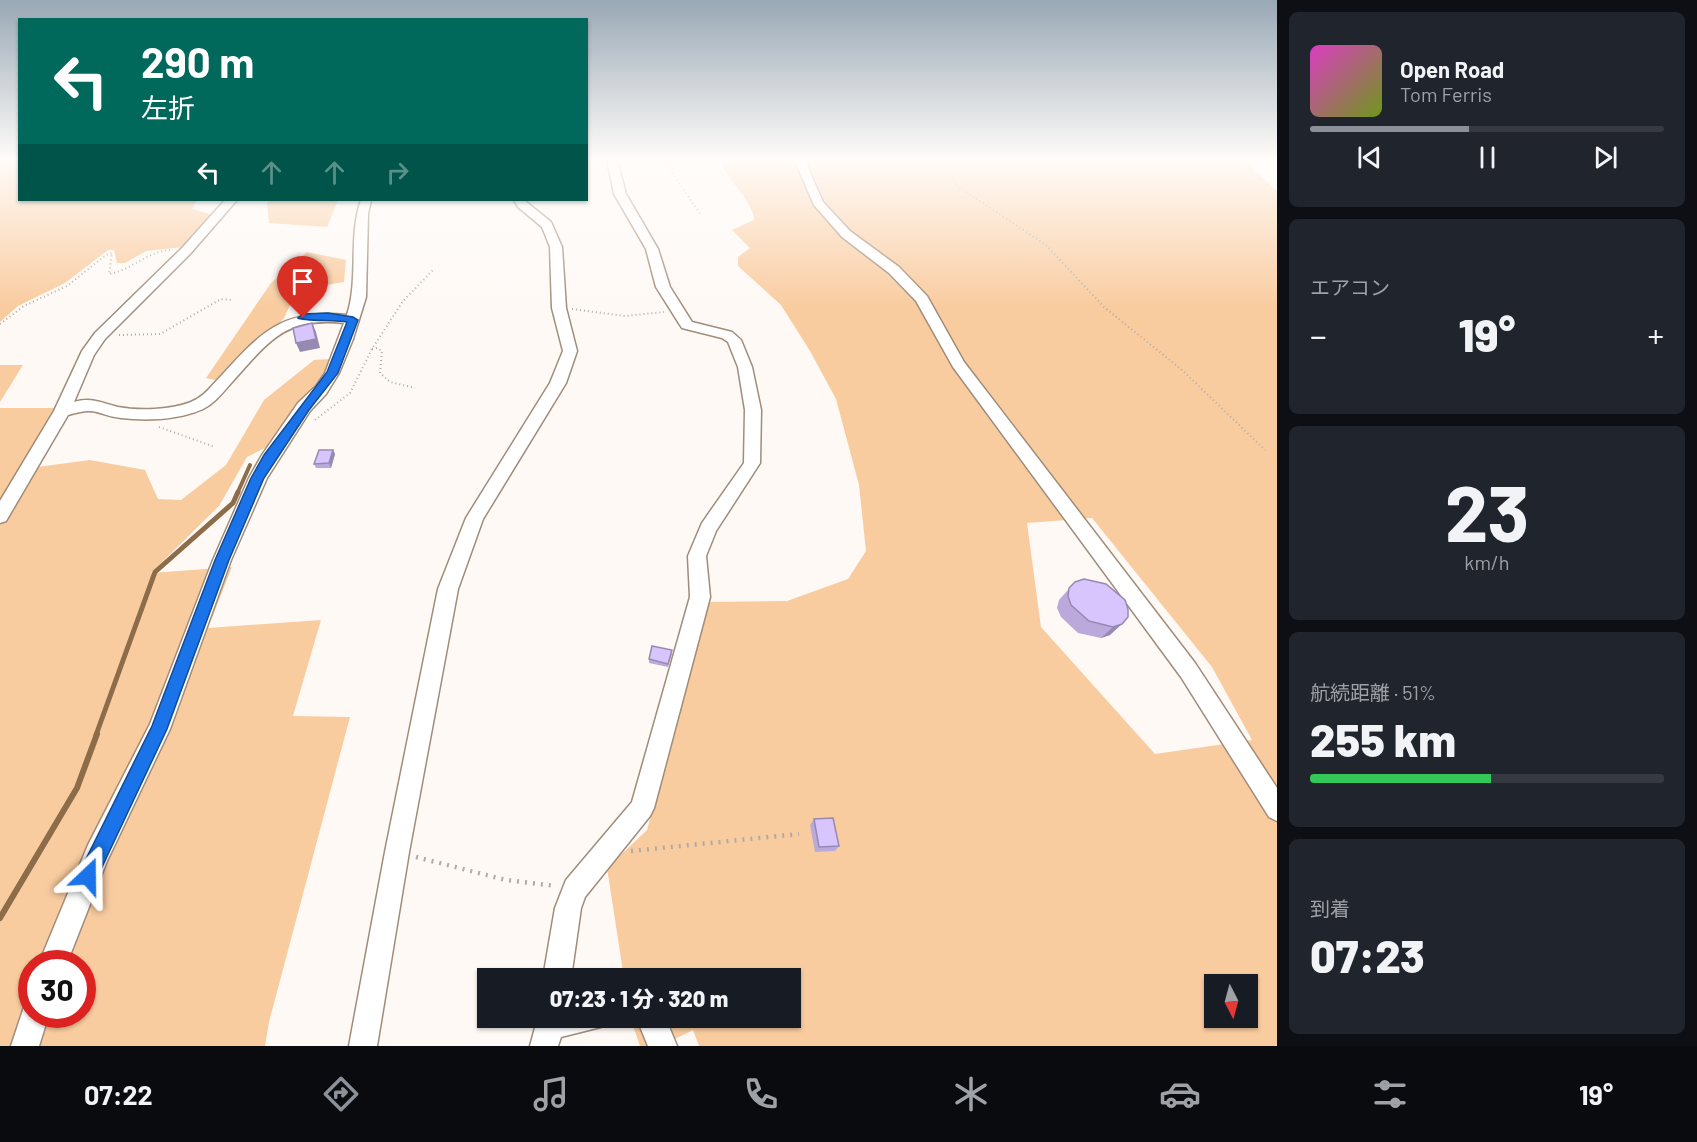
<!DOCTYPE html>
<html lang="ja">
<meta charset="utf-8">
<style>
body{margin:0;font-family:Barlow,"Noto Sans JP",sans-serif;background:#20242c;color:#f1f3f6;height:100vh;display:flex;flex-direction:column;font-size:22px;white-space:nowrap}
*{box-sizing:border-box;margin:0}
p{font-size:20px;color:#9ea1a6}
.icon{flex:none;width:33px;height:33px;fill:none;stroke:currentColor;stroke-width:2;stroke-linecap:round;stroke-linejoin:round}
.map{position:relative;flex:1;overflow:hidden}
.details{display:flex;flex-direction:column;gap:12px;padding:12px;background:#0d0f14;width:420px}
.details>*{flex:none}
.top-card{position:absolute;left:18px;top:18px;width:570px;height:183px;border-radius:0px;box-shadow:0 2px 4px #0004;background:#00695c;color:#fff;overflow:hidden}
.needle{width:39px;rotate:174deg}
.tools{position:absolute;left:1204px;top:974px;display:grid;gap:12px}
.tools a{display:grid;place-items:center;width:54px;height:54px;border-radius:0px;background:#171b24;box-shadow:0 2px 4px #0004;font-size:30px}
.speed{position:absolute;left:18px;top:950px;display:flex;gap:12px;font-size:30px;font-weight:700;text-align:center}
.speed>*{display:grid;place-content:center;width:78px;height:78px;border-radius:50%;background:#171b24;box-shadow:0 2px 4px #0004;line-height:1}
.speed .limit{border:9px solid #d22;background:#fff;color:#111}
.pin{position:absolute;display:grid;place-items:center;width:51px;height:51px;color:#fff;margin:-62px -26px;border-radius:50% 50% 50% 0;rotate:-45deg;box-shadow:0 0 6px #0007}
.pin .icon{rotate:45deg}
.me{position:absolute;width:66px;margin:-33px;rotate:23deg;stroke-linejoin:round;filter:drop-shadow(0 0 4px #0008)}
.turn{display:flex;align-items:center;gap:21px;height:126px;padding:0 24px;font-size:27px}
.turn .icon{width:78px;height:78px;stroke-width:2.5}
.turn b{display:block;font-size:42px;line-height:51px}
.lanes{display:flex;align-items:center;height:57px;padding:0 24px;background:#0003;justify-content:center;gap:30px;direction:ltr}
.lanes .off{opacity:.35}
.big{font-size:45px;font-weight:800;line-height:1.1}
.details .widget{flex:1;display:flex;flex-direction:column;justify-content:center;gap:9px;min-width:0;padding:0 21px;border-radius:9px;background:#20242c}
.details .dial{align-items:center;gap:0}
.dial b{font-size:78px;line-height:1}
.song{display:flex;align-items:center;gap:18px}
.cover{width:72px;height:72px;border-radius:9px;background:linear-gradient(135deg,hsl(310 70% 55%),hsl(80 70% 35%))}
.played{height:6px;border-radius:3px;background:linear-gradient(90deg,#8c9099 45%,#363941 45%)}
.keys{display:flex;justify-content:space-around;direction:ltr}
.heat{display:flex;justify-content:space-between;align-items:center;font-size:33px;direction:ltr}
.charge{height:9px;border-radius:4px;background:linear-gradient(90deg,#34c759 51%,#363941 0)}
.trip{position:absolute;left:477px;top:968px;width:324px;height:60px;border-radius:0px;background:#171b24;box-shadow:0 2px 4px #0004;font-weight:800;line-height:60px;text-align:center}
.tabs{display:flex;height:96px;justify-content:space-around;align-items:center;background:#090b0e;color:#9ea1a6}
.tabs .icon{width:42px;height:42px}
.tabs .selected{color:#8c9099}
.tabs b{font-size:27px;color:#f1f3f6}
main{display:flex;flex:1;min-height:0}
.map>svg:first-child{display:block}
</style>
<main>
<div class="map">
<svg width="1277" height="1046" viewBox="0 0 1277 1046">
<rect width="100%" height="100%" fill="#fef9f5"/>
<!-- green -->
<g fill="#f9cca0" fill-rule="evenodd">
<path d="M0 160H19L20 200H197L192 209 213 215 184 247 146 251 125 263H117L114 250H108L65 283 18 306 0 322Z"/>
<path d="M719 160H1243L1277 191V1046H699L693 1030 661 1046H640L630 1017H790V978H624L607 868 647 830 709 602 787 601 848 579 866 551 859 485 836 399 810 351 781 305 738 266V257L750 248 732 230 754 220C753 200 728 182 719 160ZM1092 518 1212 667 1252 740 1155 754 1041 627 1027 523ZM1215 984H1248V1017H1215Z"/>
<path d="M270 200H338L327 227 269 223 267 203Z"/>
<path d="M307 252 346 260 344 282 297 290 284 318 229 383 206 378 271 283Z"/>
<path d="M330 359 321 379 295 405 269 446 247 457 219 506 151 573 232 567 208 628 321 620 293 716 350 717 269 1022 265 1046H0V408H57L22 469 90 460 145 470 158 499 181 500 226 465 264 400 314 360ZM32 963H82V1014H32Z"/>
<path d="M0 365H23L0 402Z"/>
</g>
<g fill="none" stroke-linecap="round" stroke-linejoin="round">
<!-- stream-far2 -->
<path stroke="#8d6c4a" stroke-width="4" d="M237 494 250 465"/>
<!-- stream-far1 -->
<path stroke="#8d6c4a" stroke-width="5" d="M96 735 155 572 233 503 238 492"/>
<!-- stream -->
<path stroke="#8d6c4a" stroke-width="6" d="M0 918 77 788 97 734"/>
<!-- minor casing -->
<g stroke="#a08c7a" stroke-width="3">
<g id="minor">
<path d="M607 160H617L626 194 658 249 670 287 692 322 732 332 741 340 752 367 761 410 760 463 716 531 706 556 710 597 654 808 650 816 585 897 581 908 571 978H543L555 908 566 880 632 802 690 597 688 556 702 523 744 463 745 410 738 367 728 342 722 338 682 328 680 325 656 287 646 249 614 194Z"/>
<path d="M797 160H807L808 168 823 202 850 231 899 267 927 296 964 362 1195 663 1277 788V821L1269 817 1181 677 953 367 916 301 889 273 842 237 814 205 798 168Z"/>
<path d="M225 200H237L190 254 105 339 94 355 74 402C92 397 101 403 118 407 139 411 171 410 191 402 204 397 212 385 222 375 261 332 284 308 347 315 359 278 348 236 361 200H371L368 214 366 297 353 339 339 373 326 394 310 411 267 478 231 560 170 729 107 861 67 963H39L88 845 150 724 213 560 249 478 262 455 298 403 316 386 325 373 344 323C286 316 269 341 233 381 224 391 215 403 203 409 179 420 146 421 121 418 94 414 98 406 68 415L6 521 0 523V501L54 411 82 351 95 333 182 248Z"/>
<path d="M514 200H524L551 222 562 247 566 308 577 351 566 383 483 519 458 589 409 852 377 1046H349L385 852 438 589 466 518 550 383 563 351 552 308 550 247 542 227 518 207Z"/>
<path d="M32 1001V1014H49L39 1046H11L25 1004Z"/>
<path d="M538 1017H605L601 1027 561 1037 558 1046H530Z"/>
<path d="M636 1017H665L677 1046H648Z"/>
</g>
</g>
<!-- path-far1 -->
<g stroke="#b1aba7" stroke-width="2" stroke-dasharray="1 3" stroke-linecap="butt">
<path d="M663 160 701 215"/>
<path d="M944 160 957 186 1046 245 1104 307 1182 370 1265 450"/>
<path d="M572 309 625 316 664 312"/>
<path d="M0 324 24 306 67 286 106 255 112 253 109 274C132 270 146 252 170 250"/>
<path d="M119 335 160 334 221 299 232 300"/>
<path d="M372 349 377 348 382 351 380 373 390 382 415 388"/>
<path d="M315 420 350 393 372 349 403 301 433 270"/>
<path d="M159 427 215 447"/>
</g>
<!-- path -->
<g stroke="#b1aba7" stroke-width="4.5" stroke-dasharray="2 6" stroke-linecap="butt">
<path d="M631 851 799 834"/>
<path d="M416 857 506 880 556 886"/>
</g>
<!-- minor -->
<use href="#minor" fill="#fff" fill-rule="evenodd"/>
</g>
<!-- wall -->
<g fill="#baa9da">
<path d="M333 450 335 454 331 468H316L314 464Z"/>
<path d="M1075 582 1125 600 1110 635 1101 638 1078 633 1061 617 1057 608 1059 600Z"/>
<path d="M672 654 668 667 649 663V659Z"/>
<path d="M814 819 839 846 835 851 815 852 810 825Z"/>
</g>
<!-- shaded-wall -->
<g fill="#978ab2">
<path d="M312 323 316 332 320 348 300 352 296 343Z"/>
<path d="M333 450 335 454 331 468 329 463Z"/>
<path d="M1122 624 1110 635 1101 638 1113 627Z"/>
</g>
<!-- building -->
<g fill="#d8c5fe" stroke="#978ab2" stroke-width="1.5">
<path d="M312 323 316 339 296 343 293 328Z"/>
<path d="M319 450H333L329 463 314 464Z"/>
<path d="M1084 579 1106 584 1125 600 1128 609V617L1122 624 1113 627 1089 621 1071 605 1068 596 1069 588 1075 582Z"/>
<path d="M652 646 672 650 668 664 649 659Z"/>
<path d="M833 818 839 846 819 847 814 819Z"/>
</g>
<!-- sky -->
<linearGradient id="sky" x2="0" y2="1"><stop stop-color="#99a8b5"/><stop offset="0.52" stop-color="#fffcfa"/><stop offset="1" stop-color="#fffcfa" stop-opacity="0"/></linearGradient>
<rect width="1277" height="306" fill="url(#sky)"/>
<!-- route -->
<path fill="#1a73e8" stroke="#114b97" stroke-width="1.5" d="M328 313 353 317 358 320 338 373 309 410 264 478 229 560 167 729 95 882 88 885 81 882 78 876 81 869 152 726 215 560 251 478 264 455 327 372 347 322C336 320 303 321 298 318L303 314Z"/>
</svg>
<div class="tools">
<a><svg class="needle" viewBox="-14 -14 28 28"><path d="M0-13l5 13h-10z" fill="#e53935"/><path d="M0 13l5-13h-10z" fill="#9ea1a6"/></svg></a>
</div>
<div class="speed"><div class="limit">30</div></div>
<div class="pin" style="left:303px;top:318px;background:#d93025"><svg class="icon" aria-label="arrive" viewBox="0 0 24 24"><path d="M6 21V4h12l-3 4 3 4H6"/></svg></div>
<svg class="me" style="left:88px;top:876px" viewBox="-20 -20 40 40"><path d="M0-17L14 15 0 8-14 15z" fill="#1a73e8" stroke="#fff" stroke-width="4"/></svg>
<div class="trip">07:23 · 1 分 · 320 m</div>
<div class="top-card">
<div class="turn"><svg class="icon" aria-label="left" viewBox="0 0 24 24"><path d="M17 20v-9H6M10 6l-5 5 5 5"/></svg><div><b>290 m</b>左折</div></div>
<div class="lanes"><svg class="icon" aria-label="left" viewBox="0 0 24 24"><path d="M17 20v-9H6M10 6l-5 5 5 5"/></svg><svg class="icon off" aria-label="ahead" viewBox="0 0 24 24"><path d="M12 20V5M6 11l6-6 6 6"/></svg><svg class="icon off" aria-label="ahead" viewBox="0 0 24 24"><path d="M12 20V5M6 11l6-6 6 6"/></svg><svg class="icon off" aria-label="right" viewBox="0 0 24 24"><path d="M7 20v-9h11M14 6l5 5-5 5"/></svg></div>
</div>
</div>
<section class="details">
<div class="widget">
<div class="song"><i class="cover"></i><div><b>Open Road</b><p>Tom Ferris</p></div></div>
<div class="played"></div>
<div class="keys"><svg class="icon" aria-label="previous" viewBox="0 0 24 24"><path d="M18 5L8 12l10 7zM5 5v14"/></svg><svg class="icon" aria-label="pause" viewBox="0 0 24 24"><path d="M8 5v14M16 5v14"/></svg><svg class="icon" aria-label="next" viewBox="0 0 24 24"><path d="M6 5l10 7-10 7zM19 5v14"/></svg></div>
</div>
<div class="widget"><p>エアコン</p>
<div class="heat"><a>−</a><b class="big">19°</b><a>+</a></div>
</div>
<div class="widget dial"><b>23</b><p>km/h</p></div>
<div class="widget"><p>航続距離 · 51%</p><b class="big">255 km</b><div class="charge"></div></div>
<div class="widget"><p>到着</p><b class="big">07:23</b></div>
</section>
</main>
<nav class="tabs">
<b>07:22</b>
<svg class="icon selected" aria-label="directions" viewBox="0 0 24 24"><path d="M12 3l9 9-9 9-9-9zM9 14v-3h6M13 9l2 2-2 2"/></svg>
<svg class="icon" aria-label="music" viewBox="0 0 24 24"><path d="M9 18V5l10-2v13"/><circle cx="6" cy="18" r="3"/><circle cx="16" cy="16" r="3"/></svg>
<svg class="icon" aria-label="phone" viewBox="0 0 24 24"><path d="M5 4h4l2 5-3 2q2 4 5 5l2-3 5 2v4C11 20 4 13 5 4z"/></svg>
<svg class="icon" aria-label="climate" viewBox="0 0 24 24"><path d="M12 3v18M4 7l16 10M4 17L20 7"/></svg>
<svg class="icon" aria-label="car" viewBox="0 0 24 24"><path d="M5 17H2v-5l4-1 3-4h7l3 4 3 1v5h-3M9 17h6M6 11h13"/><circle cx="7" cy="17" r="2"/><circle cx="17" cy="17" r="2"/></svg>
<svg class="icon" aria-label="filters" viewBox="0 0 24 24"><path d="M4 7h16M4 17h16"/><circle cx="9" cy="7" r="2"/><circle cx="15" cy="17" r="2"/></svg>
<b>19°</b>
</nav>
